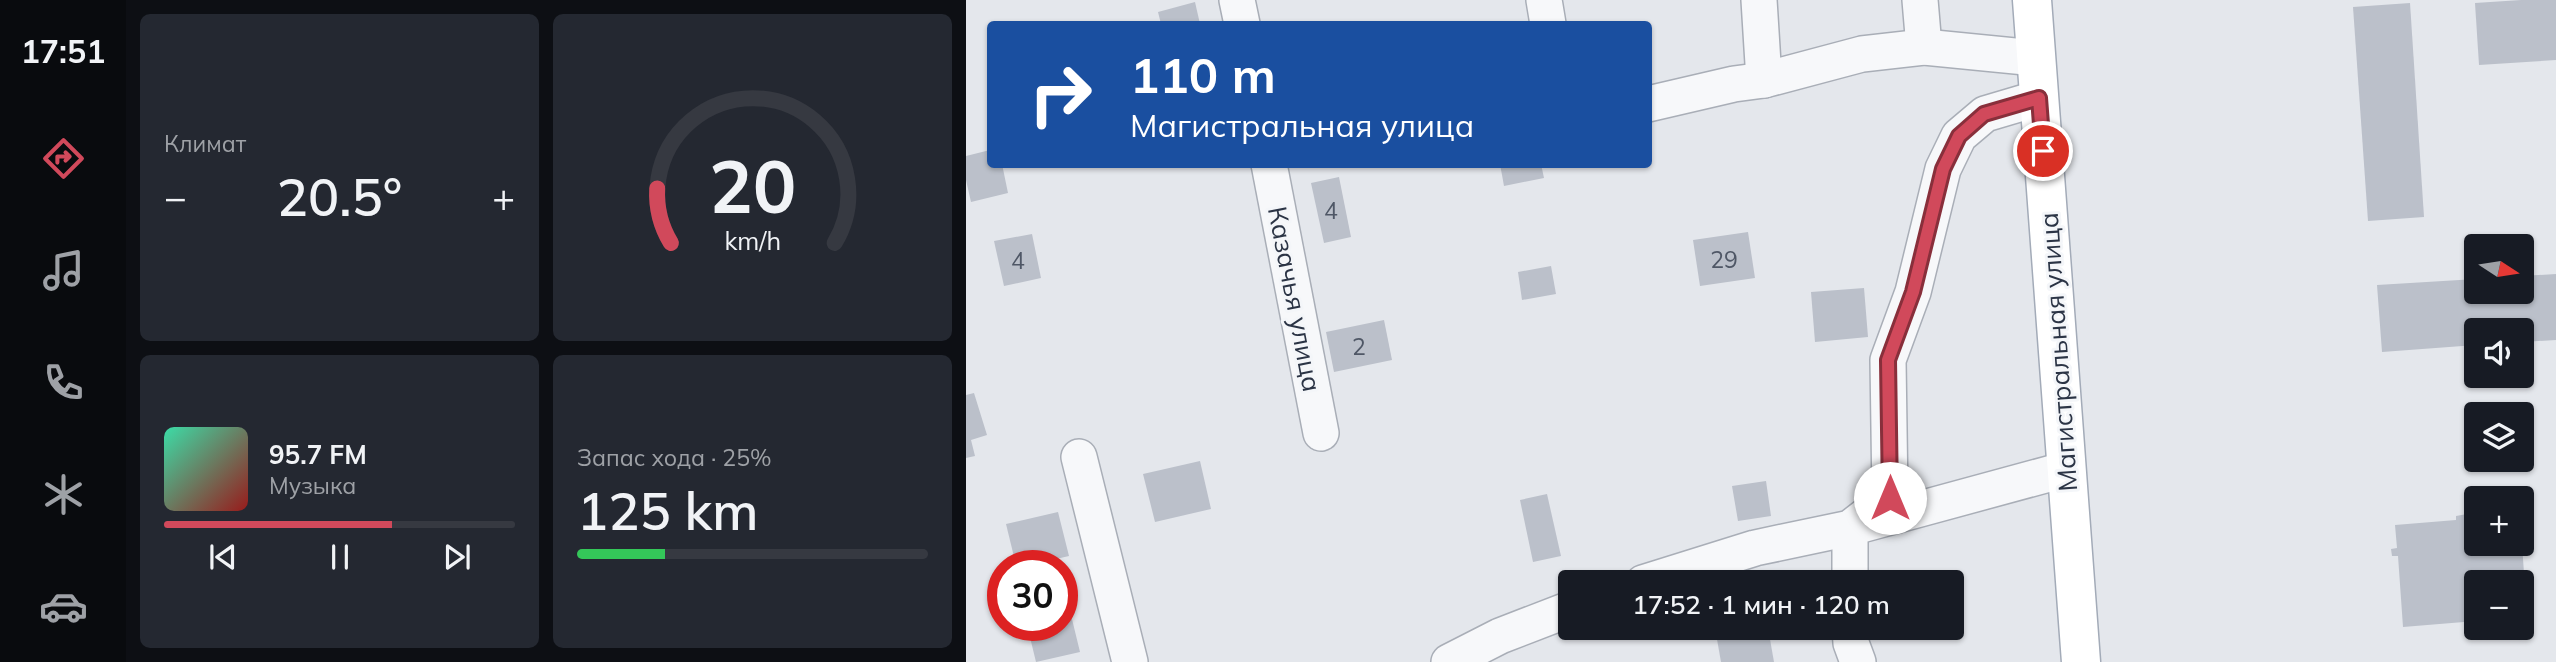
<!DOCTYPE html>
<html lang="ru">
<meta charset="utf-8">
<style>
body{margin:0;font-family:Mulish,sans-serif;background:#242831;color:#f1f3f6;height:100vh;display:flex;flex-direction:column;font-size:26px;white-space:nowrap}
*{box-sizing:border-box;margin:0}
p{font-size:23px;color:#9ea1a6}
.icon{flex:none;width:38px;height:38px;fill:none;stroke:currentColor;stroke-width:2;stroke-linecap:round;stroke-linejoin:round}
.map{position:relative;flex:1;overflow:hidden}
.panel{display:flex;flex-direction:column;gap:14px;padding:14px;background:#0d0f14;width:840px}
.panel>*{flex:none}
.hud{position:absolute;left:21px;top:21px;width:665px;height:147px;border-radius:7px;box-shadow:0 2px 5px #0004;background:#1a4fa0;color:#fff;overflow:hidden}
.needle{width:46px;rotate:102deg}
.buttons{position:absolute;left:1498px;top:234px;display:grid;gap:14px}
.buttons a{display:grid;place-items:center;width:70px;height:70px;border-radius:7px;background:#171b24;box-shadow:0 2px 5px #0004;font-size:35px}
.speed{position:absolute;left:21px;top:550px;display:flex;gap:14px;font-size:35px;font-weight:700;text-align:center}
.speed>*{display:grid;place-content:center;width:91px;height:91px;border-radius:50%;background:#171b24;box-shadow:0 2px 5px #0004;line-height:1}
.speed .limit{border:10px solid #d22;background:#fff;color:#111}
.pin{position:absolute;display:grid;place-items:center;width:60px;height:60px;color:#fff;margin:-30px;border:4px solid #fff;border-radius:50%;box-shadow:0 2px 7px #0007}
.me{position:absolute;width:77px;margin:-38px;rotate:0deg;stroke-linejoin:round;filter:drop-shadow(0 0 5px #0008)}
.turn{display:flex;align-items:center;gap:24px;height:147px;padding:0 28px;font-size:32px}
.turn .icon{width:91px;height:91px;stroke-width:2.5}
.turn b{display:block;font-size:49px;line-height:60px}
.big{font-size:52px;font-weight:600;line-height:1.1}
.panel .card{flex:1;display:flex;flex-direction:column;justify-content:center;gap:10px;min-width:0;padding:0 24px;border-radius:10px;background:#242831}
.panel .dial{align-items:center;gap:0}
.dial svg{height:182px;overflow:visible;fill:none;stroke:#363941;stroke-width:7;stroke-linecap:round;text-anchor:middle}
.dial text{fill:#f1f3f6;stroke:none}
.song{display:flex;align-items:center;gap:21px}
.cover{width:84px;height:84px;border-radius:10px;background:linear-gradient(135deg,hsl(160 70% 55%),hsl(0 70% 35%))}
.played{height:7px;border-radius:4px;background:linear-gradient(90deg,#d1495b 65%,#363941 65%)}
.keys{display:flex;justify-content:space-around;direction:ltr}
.heat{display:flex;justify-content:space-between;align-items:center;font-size:38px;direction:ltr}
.charge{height:10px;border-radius:5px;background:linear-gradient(90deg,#34c759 25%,#363941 0)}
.panel .tiles{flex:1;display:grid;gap:14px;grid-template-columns:repeat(2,1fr)}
.trip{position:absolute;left:592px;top:570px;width:406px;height:70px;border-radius:7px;background:#171b24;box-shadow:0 2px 5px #0004;font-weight:600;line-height:70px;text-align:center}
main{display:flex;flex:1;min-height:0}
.menu{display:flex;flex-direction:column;width:126px;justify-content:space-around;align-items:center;background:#090b0e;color:#9ea1a6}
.menu .icon{width:49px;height:49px}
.menu .on{color:#d1495b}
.menu b{font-size:32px;color:#f1f3f6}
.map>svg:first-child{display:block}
</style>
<main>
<nav class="menu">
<b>17:51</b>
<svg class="icon on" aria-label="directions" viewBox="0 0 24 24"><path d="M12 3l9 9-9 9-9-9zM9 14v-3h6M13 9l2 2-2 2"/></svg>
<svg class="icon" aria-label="music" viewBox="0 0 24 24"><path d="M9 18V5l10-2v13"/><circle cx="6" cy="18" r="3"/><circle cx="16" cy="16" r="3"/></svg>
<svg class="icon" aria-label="phone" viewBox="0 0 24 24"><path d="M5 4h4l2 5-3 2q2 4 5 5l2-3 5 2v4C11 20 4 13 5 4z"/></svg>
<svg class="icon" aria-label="climate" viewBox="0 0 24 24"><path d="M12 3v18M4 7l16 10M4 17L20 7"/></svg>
<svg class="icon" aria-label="car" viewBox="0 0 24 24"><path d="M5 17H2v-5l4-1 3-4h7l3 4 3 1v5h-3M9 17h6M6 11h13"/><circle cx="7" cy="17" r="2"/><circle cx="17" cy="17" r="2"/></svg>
</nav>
<section class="panel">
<div class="tiles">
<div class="card"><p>Климат</p>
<div class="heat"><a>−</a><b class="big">20.5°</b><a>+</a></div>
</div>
<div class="card dial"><svg viewBox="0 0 100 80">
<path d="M14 69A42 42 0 1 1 86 69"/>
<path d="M14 69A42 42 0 0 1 8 45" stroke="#d1495b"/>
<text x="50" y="56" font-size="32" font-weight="700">20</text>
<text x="50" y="72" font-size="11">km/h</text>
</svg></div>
<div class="card">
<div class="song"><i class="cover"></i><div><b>95.7 FM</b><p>Музыка</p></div></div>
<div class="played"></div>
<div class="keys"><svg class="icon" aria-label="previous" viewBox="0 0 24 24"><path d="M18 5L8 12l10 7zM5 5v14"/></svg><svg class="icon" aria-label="pause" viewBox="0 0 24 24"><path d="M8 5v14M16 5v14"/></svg><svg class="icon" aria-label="next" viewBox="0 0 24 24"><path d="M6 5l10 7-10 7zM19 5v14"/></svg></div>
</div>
<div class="card"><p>Запас хода · 25%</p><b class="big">125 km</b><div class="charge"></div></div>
</div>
</section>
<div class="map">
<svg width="1590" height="662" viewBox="0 0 1590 662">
<rect width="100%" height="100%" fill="#e4e7ec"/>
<!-- building -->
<g fill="#bbc0ca">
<path d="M1555 0H1590V60L1513 65 1509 3Z"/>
<path d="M229 2 234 24H195L192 12Z"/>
<path d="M1444 3 1458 217 1402 221 1387 7Z"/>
<path d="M24 150V164H36L42 193 5 202 0 180V156Z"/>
<path d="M534 164H575L578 178 538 186Z"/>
<path d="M373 177 385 237 358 243 345 183Z"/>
<path d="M782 232 789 278 734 286 727 240Z"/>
<path d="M66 234 75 278 38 286 28 241Z"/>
<path d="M585 266 590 294 556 300 552 272Z"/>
<path d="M1590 274V340L1556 342V331H1510V345L1416 352 1411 285 1510 279V292H1556V276Z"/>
<path d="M898 288 902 337 849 342 845 292Z"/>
<path d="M418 320 426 360 368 372 360 332Z"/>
<path d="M8 393 21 435 5 440 9 456 0 458V395Z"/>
<path d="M234 461 245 509 189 522 177 474Z"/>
<path d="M800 481 805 516 772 521 766 486Z"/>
<path d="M581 494 595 556 567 562 554 500Z"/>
<path d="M92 512 103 556 64 565H50L40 524Z"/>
<path d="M1501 514V519H1510V544H1556L1561 617 1556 618V583H1510V621L1437 627 1432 556H1426L1425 549 1431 548 1429 525 1490 520V516Z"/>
<path d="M105 615 114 652 70 662 61 625H96V617Z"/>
<path d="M749 628H802L808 662H755Z"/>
</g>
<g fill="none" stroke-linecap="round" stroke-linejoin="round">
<!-- minor casing -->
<g stroke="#a9aeb7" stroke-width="38">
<g id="minor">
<path d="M271 0 276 24"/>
<path d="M578 0 582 24"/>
<path d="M793 0 798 80"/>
<path d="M954 0 958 47"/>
<path d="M682 104 768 84 798 80 896 54 958 47 1070 58"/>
<path d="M303 164 355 433"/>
<path d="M113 457 164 662"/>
<path d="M677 583 789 548 884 528 924 497 922 360 947 292 977 169 993 136 1019 114 1073 98"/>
<path d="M884 583V528L1101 469"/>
<path d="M884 628 885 643 892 662"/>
<path d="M483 662 534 636 604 609"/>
</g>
</g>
<!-- major casing -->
<g stroke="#a3abb8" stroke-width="41">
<path id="major" d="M1066 0 1115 662"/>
</g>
<!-- minor -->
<use href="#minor" stroke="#f7f8fa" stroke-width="35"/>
<!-- major -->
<use href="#major" stroke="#fff" stroke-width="38"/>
</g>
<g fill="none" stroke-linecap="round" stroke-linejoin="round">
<!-- route casing -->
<g stroke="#882f3b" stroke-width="18">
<path id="route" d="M924 498 922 360 947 292 977 169 993 136 1018 114 1073 98 1077 151"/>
</g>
<!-- route -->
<use href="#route" stroke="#d1495b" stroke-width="12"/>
</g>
<g text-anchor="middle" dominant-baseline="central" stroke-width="6" stroke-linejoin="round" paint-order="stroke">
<!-- number labels -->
<g font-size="23" fill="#4f5766">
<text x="365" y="210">4</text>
<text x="758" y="259">29</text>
<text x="52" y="260">4</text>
<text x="393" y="346">2</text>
</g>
<!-- street labels -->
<g font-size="26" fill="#2b3445" stroke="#f4f6f9">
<text transform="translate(329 299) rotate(79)">Казачья улица</text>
<text transform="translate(1092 352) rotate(-94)">Магистральная улица</text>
</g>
</g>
</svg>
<div class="buttons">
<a><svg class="needle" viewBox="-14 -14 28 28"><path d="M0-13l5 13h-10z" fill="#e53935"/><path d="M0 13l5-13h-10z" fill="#9ea1a6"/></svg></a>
<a><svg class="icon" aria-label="sound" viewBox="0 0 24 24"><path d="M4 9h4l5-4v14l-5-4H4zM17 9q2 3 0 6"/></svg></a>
<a><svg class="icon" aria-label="layers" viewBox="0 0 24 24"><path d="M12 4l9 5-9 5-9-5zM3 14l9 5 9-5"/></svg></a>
<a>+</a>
<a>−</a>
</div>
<div class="speed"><div class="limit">30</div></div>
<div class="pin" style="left:1077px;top:151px;background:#d93025"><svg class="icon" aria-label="arrive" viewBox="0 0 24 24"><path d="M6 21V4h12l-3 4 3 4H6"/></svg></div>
<svg class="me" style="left:924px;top:498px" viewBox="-20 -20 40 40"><circle r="19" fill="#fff"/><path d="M0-13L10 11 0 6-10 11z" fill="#d1495b"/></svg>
<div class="trip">17:52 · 1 мин · 120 m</div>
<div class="hud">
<div class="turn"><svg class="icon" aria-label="right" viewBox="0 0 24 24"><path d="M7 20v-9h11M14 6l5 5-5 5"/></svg><div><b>110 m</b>Магистральная улица</div></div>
</div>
</div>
</main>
